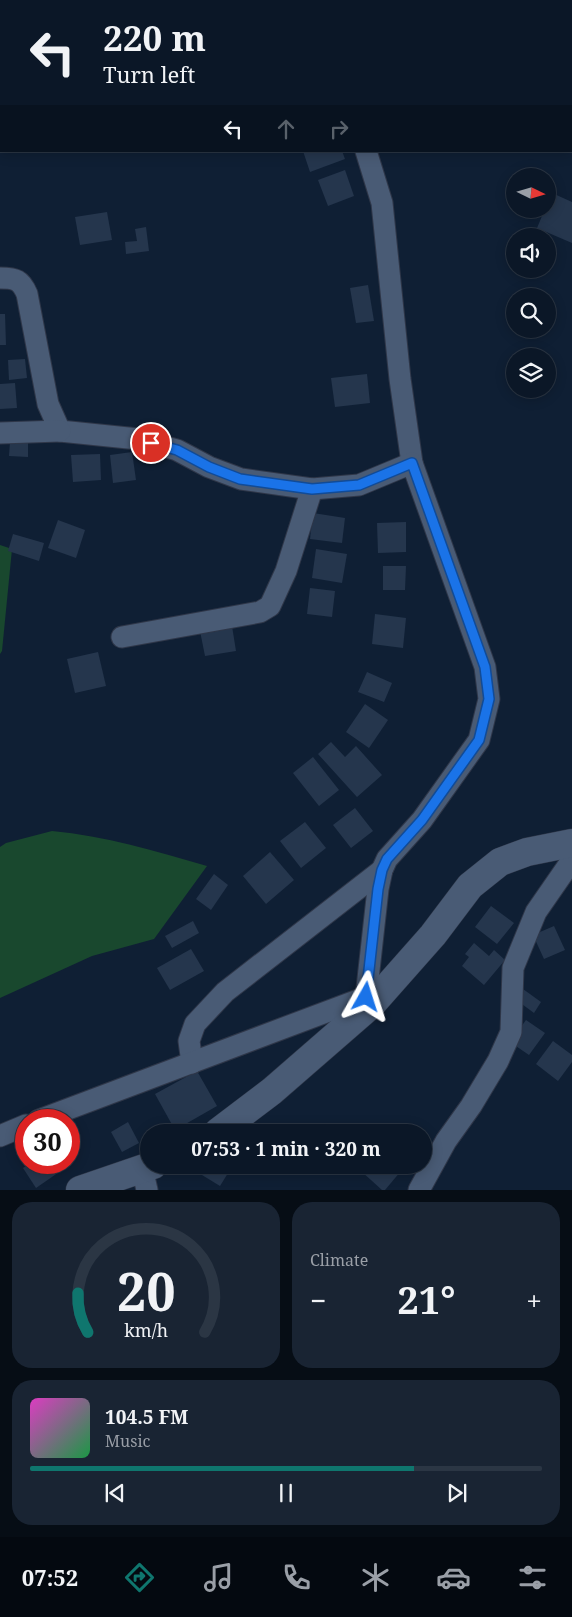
<!DOCTYPE html>
<meta charset="utf-8">
<style>
body{margin:0;font-family:"Noto Serif",serif;background:#192433;color:#f1f3f6;height:100vh;display:flex;flex-direction:column;font-size:19px;white-space:nowrap}
*{box-sizing:border-box;margin:0}
p{font-size:16px;color:#9a9fa7}
.icon{flex:none;width:28px;height:28px;fill:none;stroke:currentColor;stroke-width:2;stroke-linecap:round;stroke-linejoin:round}
.map{position:relative;height:1190px;overflow:hidden}
.drawer{display:flex;flex-direction:column;gap:12px;padding:12px;background:#060d15;flex:1}
.drawer>*{flex:none}
.guide{position:absolute;left:0px;top:0px;width:572px;height:152px;box-shadow:0 2px 12px #0003,0 0 0 1px #2b3644;background:#0b1727;color:#f1f3f6;overflow:hidden}
.needle{width:32px;rotate:95deg}
.tools{position:absolute;left:506px;top:168px;display:grid;gap:10px}
.tools a{display:grid;place-items:center;width:50px;height:50px;border-radius:50%;background:#0b1727;box-shadow:0 2px 12px #0003,0 0 0 1px #2b3644;font-size:25px}
.speed{position:absolute;left:15px;top:1109px;display:flex;gap:10px;font-size:25px;font-weight:700;text-align:center}
.speed>*{display:grid;place-content:center;width:65px;height:65px;border-radius:50%;background:#0b1727;box-shadow:0 2px 12px #0003,0 0 0 1px #2b3644;line-height:1}
.speed .limit{border:8px solid #d22;background:#fff;color:#111}
.pin{position:absolute;display:grid;place-items:center;width:42px;height:42px;color:#fff;margin:-21px;border:2px solid #fff;border-radius:50%;box-shadow:0 1px 5px #0007}
.me{position:absolute;width:55px;margin:-28px;rotate:6deg;stroke-linejoin:round;filter:drop-shadow(0 0 4px #0008)}
.turn{display:flex;align-items:center;gap:18px;height:105px;padding:0 20px;font-size:22px}
.turn .icon{width:65px;height:65px;stroke-width:2.5}
.turn b{display:block;font-size:35px;line-height:42px}
.lanes{display:flex;align-items:center;height:48px;padding:0 20px;background:#0003;justify-content:center;gap:25px;direction:ltr}
.lanes .off{opacity:.35}
.big{font-size:38px;font-weight:700;line-height:1.1}
.drawer .widget{flex:1;display:flex;flex-direction:column;justify-content:center;gap:8px;min-width:0;padding:0 18px;border-radius:20px;background:#192433}
.drawer .dial{align-items:center;gap:0}
.dial svg{height:130px;overflow:visible;fill:none;stroke:#2b3644;stroke-width:7;stroke-linecap:round;text-anchor:middle}
.dial text{fill:#f1f3f6;stroke:none}
.song{display:flex;align-items:center;gap:15px}
.cover{width:60px;height:60px;border-radius:8px;background:linear-gradient(135deg,hsl(310 70% 55%),hsl(140 70% 35%))}
.played{height:5px;border-radius:2px;background:linear-gradient(90deg,#0f766e 75%,#2b3644 75%)}
.keys{display:flex;justify-content:space-around;direction:ltr}
.heat{display:flex;justify-content:space-between;align-items:center;font-size:28px;direction:ltr}
.drawer .tiles{flex:1;display:grid;gap:12px;grid-template-columns:1fr 1fr}
.widget:last-child{grid-column:span 2}
.trip{position:absolute;left:140px;top:1124px;width:292px;height:50px;border-radius:25px;background:#0b1727;box-shadow:0 2px 12px #0003,0 0 0 1px #2b3644;font-weight:700;line-height:50px;text-align:center}
.tab-bar{display:flex;height:80px;justify-content:space-around;align-items:center;background:#040910;color:#9a9fa7}
.tab-bar .icon{width:35px;height:35px}
.tab-bar .current{color:#0f766e}
.tab-bar b{font-size:22px;color:#f1f3f6}
.map>svg:first-child{display:block}
</style>
<div class="map">
<svg width="572" height="1190" viewBox="0 0 572 1190">
<rect width="100%" height="100%" fill="#0f1f34"/>
<!-- green -->
<g fill="#19482e">
<path d="M0 545 12 549 2 651 0 654Z"/>
<path d="M52 831C105 836 156 851 207 866L154 939 92 956 0 998V847L6 843Z"/>
</g>
<!-- building -->
<g fill="#25364d">
<path d="M303 151H342L345 159 310 172Z"/>
<path d="M345 170 354 196 328 206 318 180Z"/>
<path d="M552 193 572 202V243L537 228 545 209H548Z"/>
<path d="M107 212 112 240 80 245 75 217Z"/>
<path d="M146 227 149 251 126 254 125 242 137 241 135 229Z"/>
<path d="M368 285 374 321 356 323 350 288Z"/>
<path d="M0 314H5L6 345H0Z"/>
<path d="M25 359 27 378 9 380 8 360Z"/>
<path d="M367 374 370 403 335 407 331 378Z"/>
<path d="M15 383 17 408 0 409V384Z"/>
<path d="M10 442H28V457L9 456Z"/>
<path d="M132 452 136 480 113 483 110 455Z"/>
<path d="M100 454 101 480 73 482 71 455Z"/>
<path d="M313 513 345 518 342 543 310 539Z"/>
<path d="M58 520 85 530 76 558 48 548Z"/>
<path d="M406 522V552L378 553 377 523Z"/>
<path d="M13 534 44 543 39 561 8 551Z"/>
<path d="M316 549 347 554 342 583 312 578Z"/>
<path d="M383 566H406L405 590H383Z"/>
<path d="M310 588 335 591 332 617 307 614Z"/>
<path d="M375 614 406 618 403 648 372 644Z"/>
<path d="M232 626 236 651 205 656 200 631Z"/>
<path d="M98 652 106 686 75 693 67 659Z"/>
<path d="M367 672 392 683 384 702 358 692Z"/>
<path d="M365 704 388 720 369 748 346 732Z"/>
<path d="M331 742 345 757 356 746 382 775 357 797 318 754Z"/>
<path d="M313 757 339 790 319 806 293 773Z"/>
<path d="M355 808 373 831 351 848 333 825Z"/>
<path d="M305 822 326 848 301 868 280 841Z"/>
<path d="M270 852 294 880 266 904 243 876Z"/>
<path d="M214 874 228 885 211 910 196 899Z"/>
<path d="M491 906 514 923 497 944 475 927Z"/>
<path d="M193 921 199 933 172 948 165 936Z"/>
<path d="M554 926 565 950 544 959 533 935Z"/>
<path d="M474 943 489 956 494 950 505 960 484 985 462 966 469 957 465 954Z"/>
<path d="M191 949 204 971 170 990 157 968Z"/>
<path d="M523 989 541 1002 534 1013 515 999Z"/>
<path d="M526 1020 545 1033 529 1055 510 1042Z"/>
<path d="M553 1041 572 1055V1062L558 1081 536 1064Z"/>
<path d="M197 1071 217 1106 175 1130 155 1094Z"/>
<path d="M128 1122 139 1143 122 1152 111 1132Z"/>
<path d="M32 1162H57L62 1170 36 1188 23 1168Z"/>
<path d="M208 1165H233L220 1186 202 1175Z"/>
<path d="M366 1165H406L385 1190H382L361 1171Z"/>
</g>
<g fill="none" stroke-linecap="round" stroke-linejoin="round">
<!-- street casing -->
<g stroke="#2f3749" stroke-width="23">
<g id="street">
<path d="M111 0 113 1"/>
<path d="M366 151 382 203 400 379 412 463 485 667 489 699 479 740 422 820 387 859 382 870 378 889 366 997 372 1004"/>
<path d="M0 278C16 278 21 280 27 294L48 404 60 431 138 439 177 450 209 467 241 479 312 489 359 485 412 463"/>
<path d="M0 433 60 431"/>
<path d="M122 637 260 612 270 606 286 571 312 489"/>
<path d="M192 1063 189 1041 195 1024 225 992 382 870"/>
<path d="M39 1120 366 997"/>
<path d="M0 1136 26 1125"/>
<path d="M142 1168 147 1190"/>
<path d="M419 1190 446 1141 471 1106 498 1061 511 1032 513 968 536 912 572 860"/>
</g>
</g>
<!-- secondary casing -->
<g stroke="#2f3749" stroke-width="29">
<g id="secondary">
<path d="M218 1132 272 1091 372 1004 433 935 470 886 500 862 527 852 572 843"/>
<path d="M80 1190 153 1165"/>
</g>
</g>
<!-- street -->
<use href="#street" stroke="#495b75" stroke-width="21"/>
<!-- secondary -->
<use href="#secondary" stroke="#495b75" stroke-width="28"/>
</g>
<g fill="none" stroke-linecap="round" stroke-linejoin="round">
<!-- route casing -->
<g stroke="#114b97" stroke-width="12">
<path id="route" d="M151 443 177 450 209 467 240 479 312 489 359 485 412 463 485 667 489 699 479 740 422 820 387 859 382 870 378 889 366 997"/>
</g>
<!-- route -->
<use href="#route" stroke="#1a73e8" stroke-width="9"/>
</g>
</svg>
<div class="tools">
<a><svg class="needle" viewBox="-14 -14 28 28"><path d="M0-13l5 13h-10z" fill="#e53935"/><path d="M0 13l5-13h-10z" fill="#9a9fa7"/></svg></a>
<a><svg class="icon" aria-label="sound" viewBox="0 0 24 24"><path d="M4 9h4l5-4v14l-5-4H4zM17 9q2 3 0 6"/></svg></a>
<a><svg class="icon" aria-label="search" viewBox="0 0 24 24"><circle cx="10" cy="10" r="6"/><path d="M15 15l6 6"/></svg></a>
<a><svg class="icon" aria-label="layers" viewBox="0 0 24 24"><path d="M12 4l9 5-9 5-9-5zM3 14l9 5 9-5"/></svg></a>
</div>
<div class="speed"><div class="limit">30</div></div>
<div class="pin" style="left:151px;top:443px;background:#d93025"><svg class="icon" aria-label="arrive" viewBox="0 0 24 24"><path d="M6 21V4h12l-3 4 3 4H6"/></svg></div>
<svg class="me" style="left:366px;top:997px" viewBox="-20 -20 40 40"><path d="M0-17L14 15 0 8-14 15z" fill="#1a73e8" stroke="#fff" stroke-width="4"/></svg>
<div class="trip">07:53 · 1 min · 320 m</div>
<div class="guide">
<div class="turn"><svg class="icon" aria-label="left" viewBox="0 0 24 24"><path d="M17 20v-9H6M10 6l-5 5 5 5"/></svg><div><b>220 m</b>Turn left</div></div>
<div class="lanes"><svg class="icon" aria-label="left" viewBox="0 0 24 24"><path d="M17 20v-9H6M10 6l-5 5 5 5"/></svg><svg class="icon off" aria-label="ahead" viewBox="0 0 24 24"><path d="M12 20V5M6 11l6-6 6 6"/></svg><svg class="icon off" aria-label="right" viewBox="0 0 24 24"><path d="M7 20v-9h11M14 6l5 5-5 5"/></svg></div>
</div>
</div>
<section class="drawer">
<div class="tiles">
<div class="widget dial"><svg viewBox="0 0 100 80">
<path d="M14 69A42 42 0 1 1 86 69"/>
<path d="M14 69A42 42 0 0 1 8 45" stroke="#0f766e"/>
<text x="50" y="56" font-size="32" font-weight="700">20</text>
<text x="50" y="72" font-size="11">km/h</text>
</svg></div>
<div class="widget"><p>Climate</p>
<div class="heat"><a>−</a><b class="big">21°</b><a>+</a></div>
</div>
<div class="widget">
<div class="song"><i class="cover"></i><div><b>104.5 FM</b><p>Music</p></div></div>
<div class="played"></div>
<div class="keys"><svg class="icon" aria-label="previous" viewBox="0 0 24 24"><path d="M18 5L8 12l10 7zM5 5v14"/></svg><svg class="icon" aria-label="pause" viewBox="0 0 24 24"><path d="M8 5v14M16 5v14"/></svg><svg class="icon" aria-label="next" viewBox="0 0 24 24"><path d="M6 5l10 7-10 7zM19 5v14"/></svg></div>
</div>
</div>
</section>
<nav class="tab-bar">
<b>07:52</b>
<svg class="icon current" aria-label="directions" viewBox="0 0 24 24"><path d="M12 3l9 9-9 9-9-9zM9 14v-3h6M13 9l2 2-2 2"/></svg>
<svg class="icon" aria-label="music" viewBox="0 0 24 24"><path d="M9 18V5l10-2v13"/><circle cx="6" cy="18" r="3"/><circle cx="16" cy="16" r="3"/></svg>
<svg class="icon" aria-label="phone" viewBox="0 0 24 24"><path d="M5 4h4l2 5-3 2q2 4 5 5l2-3 5 2v4C11 20 4 13 5 4z"/></svg>
<svg class="icon" aria-label="climate" viewBox="0 0 24 24"><path d="M12 3v18M4 7l16 10M4 17L20 7"/></svg>
<svg class="icon" aria-label="car" viewBox="0 0 24 24"><path d="M5 17H2v-5l4-1 3-4h7l3 4 3 1v5h-3M9 17h6M6 11h13"/><circle cx="7" cy="17" r="2"/><circle cx="17" cy="17" r="2"/></svg>
<svg class="icon" aria-label="filters" viewBox="0 0 24 24"><path d="M4 7h16M4 17h16"/><circle cx="9" cy="7" r="2"/><circle cx="15" cy="17" r="2"/></svg>
</nav>
